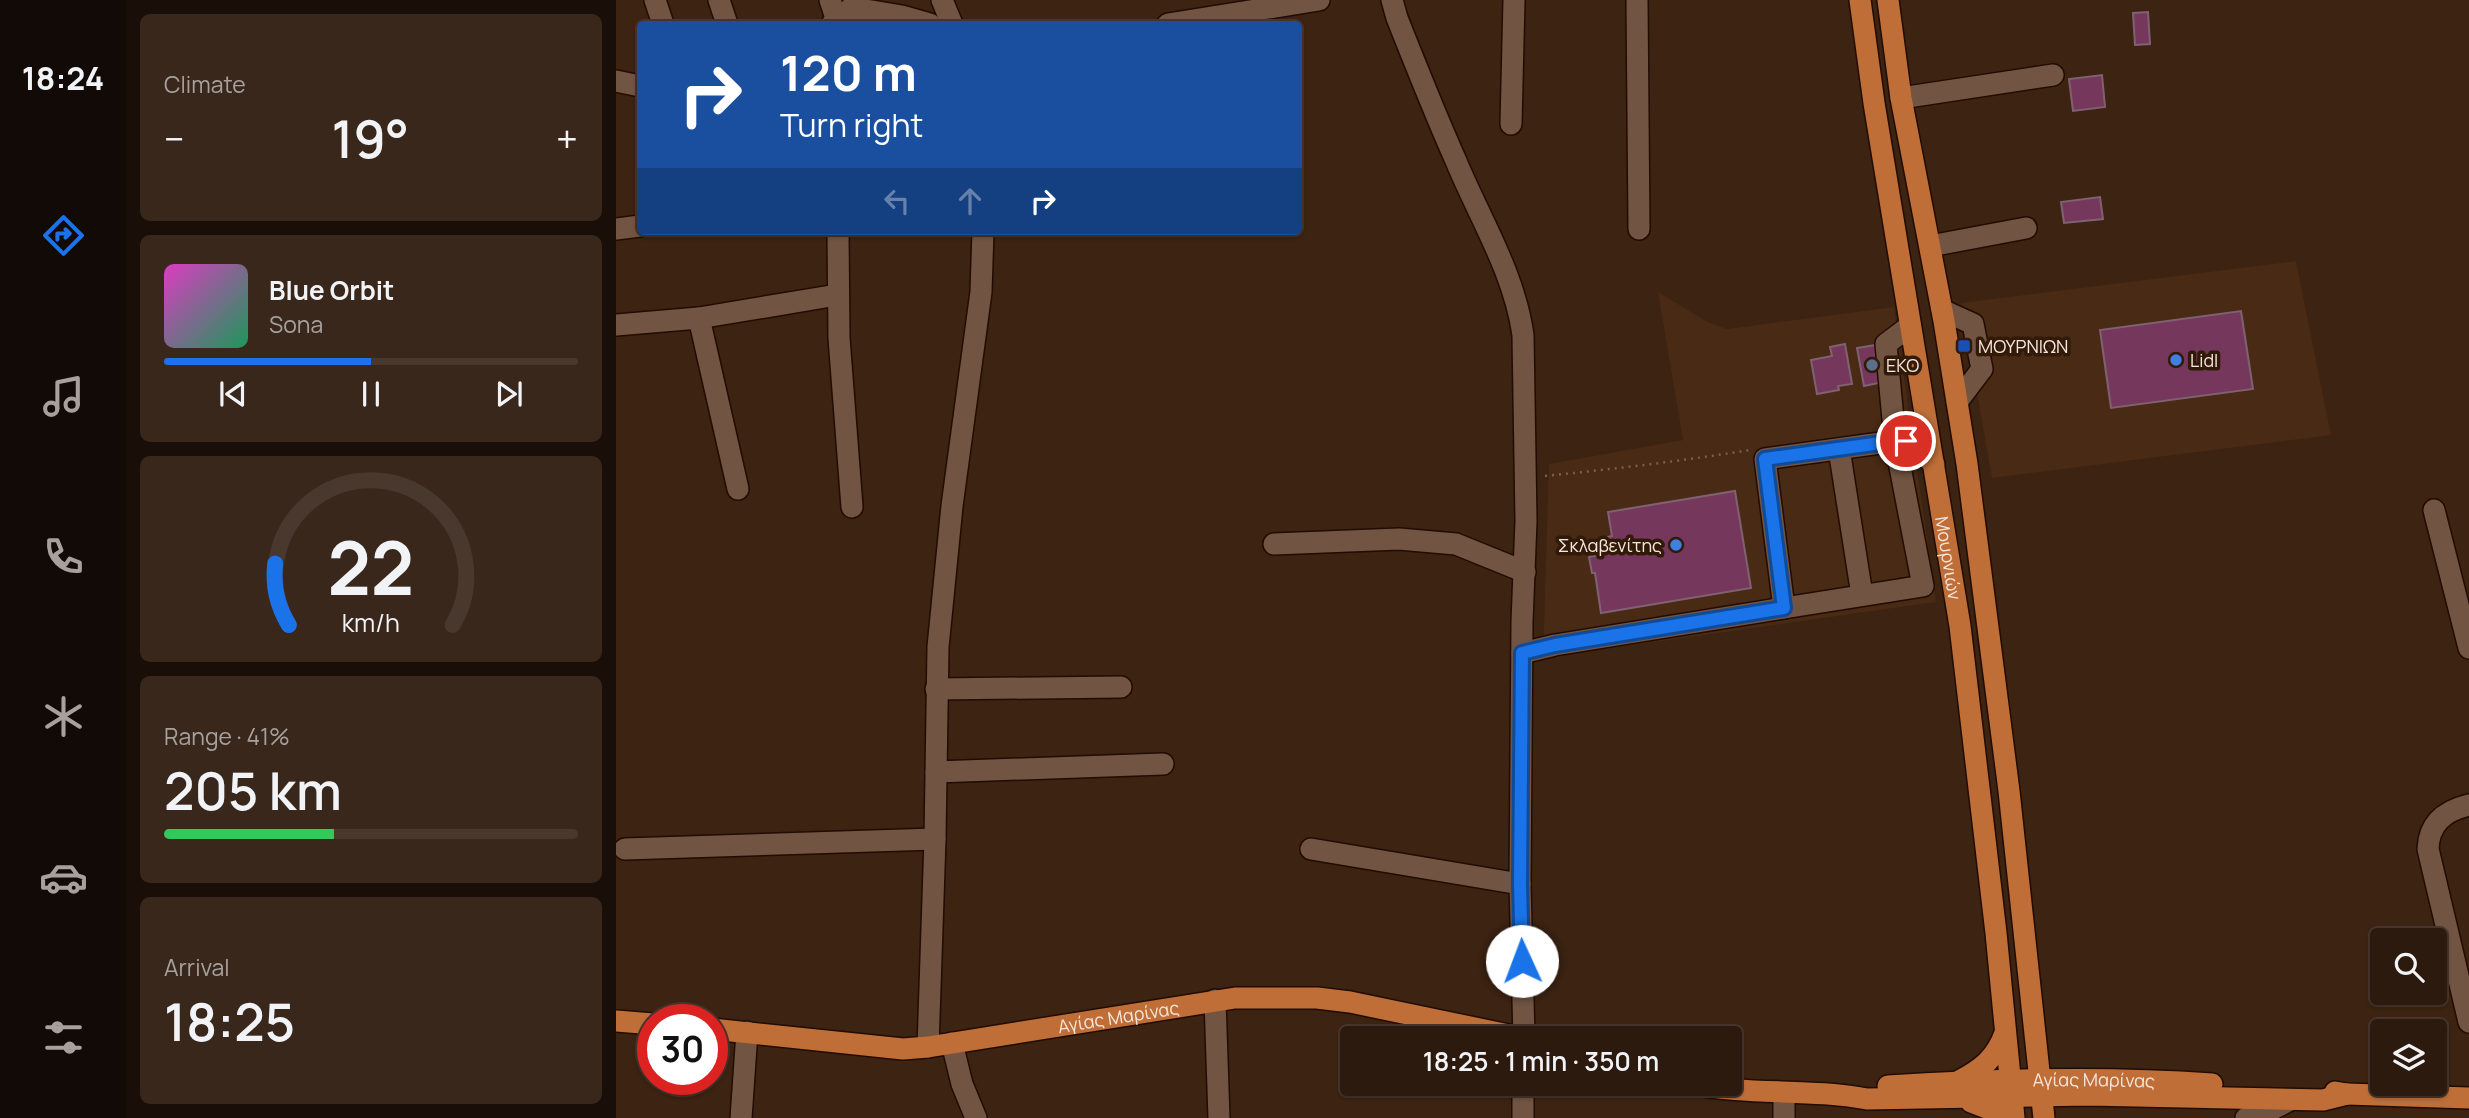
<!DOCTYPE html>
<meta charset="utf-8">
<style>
body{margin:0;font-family:Manrope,sans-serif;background:#39271c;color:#f1f3f6;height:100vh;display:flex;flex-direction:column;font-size:26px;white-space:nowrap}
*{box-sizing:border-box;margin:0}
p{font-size:23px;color:#a7a19e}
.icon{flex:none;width:38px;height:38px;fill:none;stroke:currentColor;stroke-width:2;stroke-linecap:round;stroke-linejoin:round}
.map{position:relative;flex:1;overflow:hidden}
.details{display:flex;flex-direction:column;gap:14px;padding:14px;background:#190e08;width:490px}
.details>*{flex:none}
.hud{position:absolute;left:21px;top:21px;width:665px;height:214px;border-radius:7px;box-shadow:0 2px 5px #0004,0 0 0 2px #48382e;background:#1a4fa0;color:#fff;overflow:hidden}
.controls{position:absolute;left:1754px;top:928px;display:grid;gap:14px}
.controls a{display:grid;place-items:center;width:77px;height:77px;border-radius:7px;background:#2d1a0e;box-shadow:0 2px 5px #0004,0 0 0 2px #48382e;font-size:35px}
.speed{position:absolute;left:21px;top:1004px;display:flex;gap:14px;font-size:35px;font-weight:700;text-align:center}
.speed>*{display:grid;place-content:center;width:91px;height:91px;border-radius:50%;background:#2d1a0e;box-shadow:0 2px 5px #0004,0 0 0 2px #48382e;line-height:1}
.speed .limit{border:10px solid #d22;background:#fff;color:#111}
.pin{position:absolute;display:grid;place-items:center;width:60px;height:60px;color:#fff;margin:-30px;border:4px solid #fff;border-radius:50%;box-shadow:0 2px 7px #0007}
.me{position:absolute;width:77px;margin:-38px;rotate:358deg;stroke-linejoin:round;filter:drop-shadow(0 0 5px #0008)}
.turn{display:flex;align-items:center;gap:24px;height:147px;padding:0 28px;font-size:32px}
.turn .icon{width:91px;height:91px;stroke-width:2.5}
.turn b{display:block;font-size:49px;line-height:60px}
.lanes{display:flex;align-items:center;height:66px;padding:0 28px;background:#0003;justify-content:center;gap:35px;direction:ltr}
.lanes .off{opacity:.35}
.big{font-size:52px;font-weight:600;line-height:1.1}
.details .card{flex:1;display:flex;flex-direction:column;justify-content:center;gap:10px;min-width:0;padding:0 24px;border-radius:10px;background:#39271c}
.details .dial{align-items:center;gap:0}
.dial svg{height:182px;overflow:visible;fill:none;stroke:#48382e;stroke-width:7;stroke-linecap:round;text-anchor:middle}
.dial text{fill:#f1f3f6;stroke:none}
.song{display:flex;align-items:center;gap:21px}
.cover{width:84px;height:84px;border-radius:10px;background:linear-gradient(135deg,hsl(310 70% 55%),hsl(150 70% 35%))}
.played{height:7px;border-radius:4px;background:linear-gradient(90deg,#1a73e8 50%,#48382e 50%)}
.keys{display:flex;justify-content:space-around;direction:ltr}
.heat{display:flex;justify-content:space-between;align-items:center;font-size:38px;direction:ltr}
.charge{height:10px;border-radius:5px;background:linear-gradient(90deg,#34c759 41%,#48382e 0)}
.trip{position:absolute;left:724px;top:1026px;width:402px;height:70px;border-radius:7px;background:#2d1a0e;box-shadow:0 2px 5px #0004,0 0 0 2px #48382e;font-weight:600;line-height:70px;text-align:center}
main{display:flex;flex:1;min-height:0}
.tabs{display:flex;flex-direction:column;width:126px;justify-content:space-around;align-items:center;background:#120a06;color:#a7a19e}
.tabs .icon{width:49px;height:49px}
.tabs .active{color:#1a73e8}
.tabs b{font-size:32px;color:#f1f3f6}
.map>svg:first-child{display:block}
</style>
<main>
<nav class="tabs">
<b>18:24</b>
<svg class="icon active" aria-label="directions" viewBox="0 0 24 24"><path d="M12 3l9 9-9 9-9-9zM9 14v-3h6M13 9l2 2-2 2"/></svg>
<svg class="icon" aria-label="music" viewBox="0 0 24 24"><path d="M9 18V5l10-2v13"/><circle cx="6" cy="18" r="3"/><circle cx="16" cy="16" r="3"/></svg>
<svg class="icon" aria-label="phone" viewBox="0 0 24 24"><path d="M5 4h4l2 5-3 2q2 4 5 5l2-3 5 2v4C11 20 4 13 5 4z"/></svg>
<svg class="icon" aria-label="climate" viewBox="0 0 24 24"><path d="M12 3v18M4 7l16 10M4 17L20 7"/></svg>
<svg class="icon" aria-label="car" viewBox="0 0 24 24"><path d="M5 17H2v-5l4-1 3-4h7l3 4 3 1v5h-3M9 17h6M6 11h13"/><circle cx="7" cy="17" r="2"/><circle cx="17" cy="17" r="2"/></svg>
<svg class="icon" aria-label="filters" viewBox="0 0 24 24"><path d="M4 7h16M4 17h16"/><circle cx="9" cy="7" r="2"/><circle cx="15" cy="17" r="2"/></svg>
</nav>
<section class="details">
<div class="card"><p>Climate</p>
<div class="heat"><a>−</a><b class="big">19°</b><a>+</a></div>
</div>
<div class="card">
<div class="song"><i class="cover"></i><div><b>Blue Orbit</b><p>Sona</p></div></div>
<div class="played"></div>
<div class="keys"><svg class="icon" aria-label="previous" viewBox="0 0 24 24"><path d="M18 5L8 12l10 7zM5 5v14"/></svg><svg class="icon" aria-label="pause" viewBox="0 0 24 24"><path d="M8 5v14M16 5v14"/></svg><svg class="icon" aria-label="next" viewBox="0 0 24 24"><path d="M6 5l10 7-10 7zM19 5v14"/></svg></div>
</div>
<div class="card dial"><svg viewBox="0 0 100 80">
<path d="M14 69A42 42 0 1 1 86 69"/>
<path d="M14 69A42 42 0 0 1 8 42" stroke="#1a73e8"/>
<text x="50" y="56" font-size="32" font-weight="700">22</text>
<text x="50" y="72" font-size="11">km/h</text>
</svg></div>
<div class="card"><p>Range · 41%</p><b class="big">205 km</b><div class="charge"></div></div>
<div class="card"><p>Arrival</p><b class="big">18:25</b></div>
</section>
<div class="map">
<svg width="1853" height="1118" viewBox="0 0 1853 1118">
<rect width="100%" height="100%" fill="#3c2312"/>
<!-- built -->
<g fill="#492a14">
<path d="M1680 261 1715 435 1376 478 1345 303Z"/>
<path d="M1042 292 1092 322 1111 329 1278 307 1320 602 927 658 933 464 1067 440Z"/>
</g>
<!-- building -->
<g fill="#75375c" stroke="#806171" stroke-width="2">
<path d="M1532 12 1534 44 1519 45 1517 13Z"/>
<path d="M1486 75 1489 107 1457 111 1453 79Z"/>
<path d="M1484 197 1487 219 1448 223 1445 202Z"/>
<path d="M1625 311 1637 389 1495 408 1484 330Z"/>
<path d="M1229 344 1236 384 1222 386 1223 390 1201 394 1195 360 1216 356 1214 347Z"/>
<path d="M1260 345 1267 382 1248 386 1241 348Z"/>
<path d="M1119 491 1135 588 985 613 979 573H976L973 557 993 553 991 537 996 536 992 512Z"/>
</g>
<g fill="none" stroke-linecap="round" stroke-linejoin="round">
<!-- minor casing -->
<g stroke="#220c00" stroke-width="24">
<g id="minor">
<path d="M39 0 47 24"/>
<path d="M103 0 111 24"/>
<path d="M214 0 221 21"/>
<path d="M326 0 336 24"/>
<path d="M776 0 781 18C800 66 819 114 840 161 864 219 898 272 907 335L910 521 906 622 904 884 908 1038"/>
<path d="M1021 0 1023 229"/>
<path d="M237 8 286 16 314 24"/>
<path d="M216 24 225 19 242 0"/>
<path d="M552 24 703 0"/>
<path d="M0 81 24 86"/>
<path d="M1285 98 1437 75"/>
<path d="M895 124 898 0"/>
<path d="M0 229 24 226"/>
<path d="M222 231 223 338 236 507"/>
<path d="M1314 246 1410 228"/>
<path d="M1326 310 1357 324 1366 369 1341 402"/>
<path d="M83 318 122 489"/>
<path d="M0 325 83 318 221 295"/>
<path d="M1223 449 1246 595"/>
<path d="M1818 510 1853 648"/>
<path d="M658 544 783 539 840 544 909 572"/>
<path d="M1168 608 1307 586 1279 441 1270 344 1294 326"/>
<path d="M906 653 939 645 1168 608 1149 459 1279 441H1290L1318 464"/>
<path d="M320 689 505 687"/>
<path d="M320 772 547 764"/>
<path d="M1853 805C1828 811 1813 823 1812 849L1853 1022"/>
<path d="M9 849 319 839"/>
<path d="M695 849 904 884"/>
<path d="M599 1000 603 1118"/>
<path d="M336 1043 346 1084 360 1118"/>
<path d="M312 1047 319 839 322 647 336 506 365 292 367 231"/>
<path d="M125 1118 131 1032"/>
<path d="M907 1118V1083"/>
<path d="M1168 1118V1093"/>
<path d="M1630 1118 1653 1111 1674 1100"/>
</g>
</g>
<!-- major casing -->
<g stroke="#220c00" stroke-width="24">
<g id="major">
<path id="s1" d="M1244 0 1258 103 1344 626 1380 933 1398 1118"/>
<path d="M1272 0 1285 98 1328 321 1351 464 1393 791 1428 1118"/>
<path d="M0 1021 37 1024"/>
<path id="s2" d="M96 1029 287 1049 312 1047 619 998H701L734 1002 907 1038"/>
<path d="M1343 1081C1366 1069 1380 1058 1389 1033"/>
<path d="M1071 1083C1132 1096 1192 1088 1251 1099L1473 1095 1707 1100 1731 1094"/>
<path id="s3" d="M1272 1086C1380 1079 1488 1076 1596 1084"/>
<path d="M1719 1092 1731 1094 1853 1098"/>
<path d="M1355 1102 1376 1110 1383 1118"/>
</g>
</g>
<!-- path -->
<path stroke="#776051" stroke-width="2.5" stroke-dasharray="2 5" stroke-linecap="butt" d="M929 476C998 469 1066 461 1134 450"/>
<!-- minor -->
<use href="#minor" stroke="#715442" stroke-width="21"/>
<!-- major -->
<use href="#major" stroke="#bf6e38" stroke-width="21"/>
</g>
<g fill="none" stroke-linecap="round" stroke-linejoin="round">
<!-- route casing -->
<g stroke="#114b97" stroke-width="18">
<path id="route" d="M906 961 904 884 906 653 939 645 1168 608 1149 459 1279 441H1290"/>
</g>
<!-- route -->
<use href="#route" stroke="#1a73e8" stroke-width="12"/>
</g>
<!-- markers -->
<rect fill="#1a4fb4" stroke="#321a09" stroke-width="2.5" x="1341" y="339" width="14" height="14" rx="3.5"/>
<g fill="#3f7fe0" stroke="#321a09" stroke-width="2.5">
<circle cx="1560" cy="360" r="7"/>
<circle cx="1060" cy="545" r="7"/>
</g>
<circle fill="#5c6f8a" stroke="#321a09" stroke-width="2.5" cx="1256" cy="365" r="7"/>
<g text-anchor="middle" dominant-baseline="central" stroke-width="7" stroke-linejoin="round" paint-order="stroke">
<!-- poi labels -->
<g font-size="18" fill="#f6e5db" stroke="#321a09" text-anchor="start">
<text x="1362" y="346">ΜΟΥΡΝΙΩΝ</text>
<text x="1574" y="360">Lidl</text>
<text x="1270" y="365">EKO</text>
<text x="1046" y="545" text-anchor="end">Σκλαβενίτης</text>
</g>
<!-- street labels -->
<g font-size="18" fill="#f6e5db" stroke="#321a09">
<text stroke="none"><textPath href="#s1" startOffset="565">Μουρνιών</textPath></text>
<text stroke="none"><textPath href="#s2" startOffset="410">Αγίας Μαρίνας</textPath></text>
<text stroke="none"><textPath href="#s3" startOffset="206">Αγίας Μαρίνας</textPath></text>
</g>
</g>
</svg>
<div class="controls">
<a><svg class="icon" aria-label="search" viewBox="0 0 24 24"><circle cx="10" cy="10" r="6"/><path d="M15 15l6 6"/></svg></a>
<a><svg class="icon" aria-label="layers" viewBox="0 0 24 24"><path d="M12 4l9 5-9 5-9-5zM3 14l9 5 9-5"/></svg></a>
</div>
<div class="speed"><div class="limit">30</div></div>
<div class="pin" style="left:1290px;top:441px;background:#d93025"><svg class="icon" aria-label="arrive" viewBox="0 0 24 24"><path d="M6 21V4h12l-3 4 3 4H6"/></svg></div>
<svg class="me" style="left:906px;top:961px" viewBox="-20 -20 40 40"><circle r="19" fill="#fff"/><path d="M0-13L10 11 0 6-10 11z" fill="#1a73e8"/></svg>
<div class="trip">18:25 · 1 min · 350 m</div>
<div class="hud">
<div class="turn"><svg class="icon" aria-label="right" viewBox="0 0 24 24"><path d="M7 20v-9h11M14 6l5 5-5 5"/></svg><div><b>120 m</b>Turn right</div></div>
<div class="lanes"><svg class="icon off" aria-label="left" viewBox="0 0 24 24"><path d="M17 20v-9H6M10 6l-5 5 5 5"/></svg><svg class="icon off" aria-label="ahead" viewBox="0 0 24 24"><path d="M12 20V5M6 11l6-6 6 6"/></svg><svg class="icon" aria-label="right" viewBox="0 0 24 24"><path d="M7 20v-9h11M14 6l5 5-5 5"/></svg></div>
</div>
</div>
</main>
